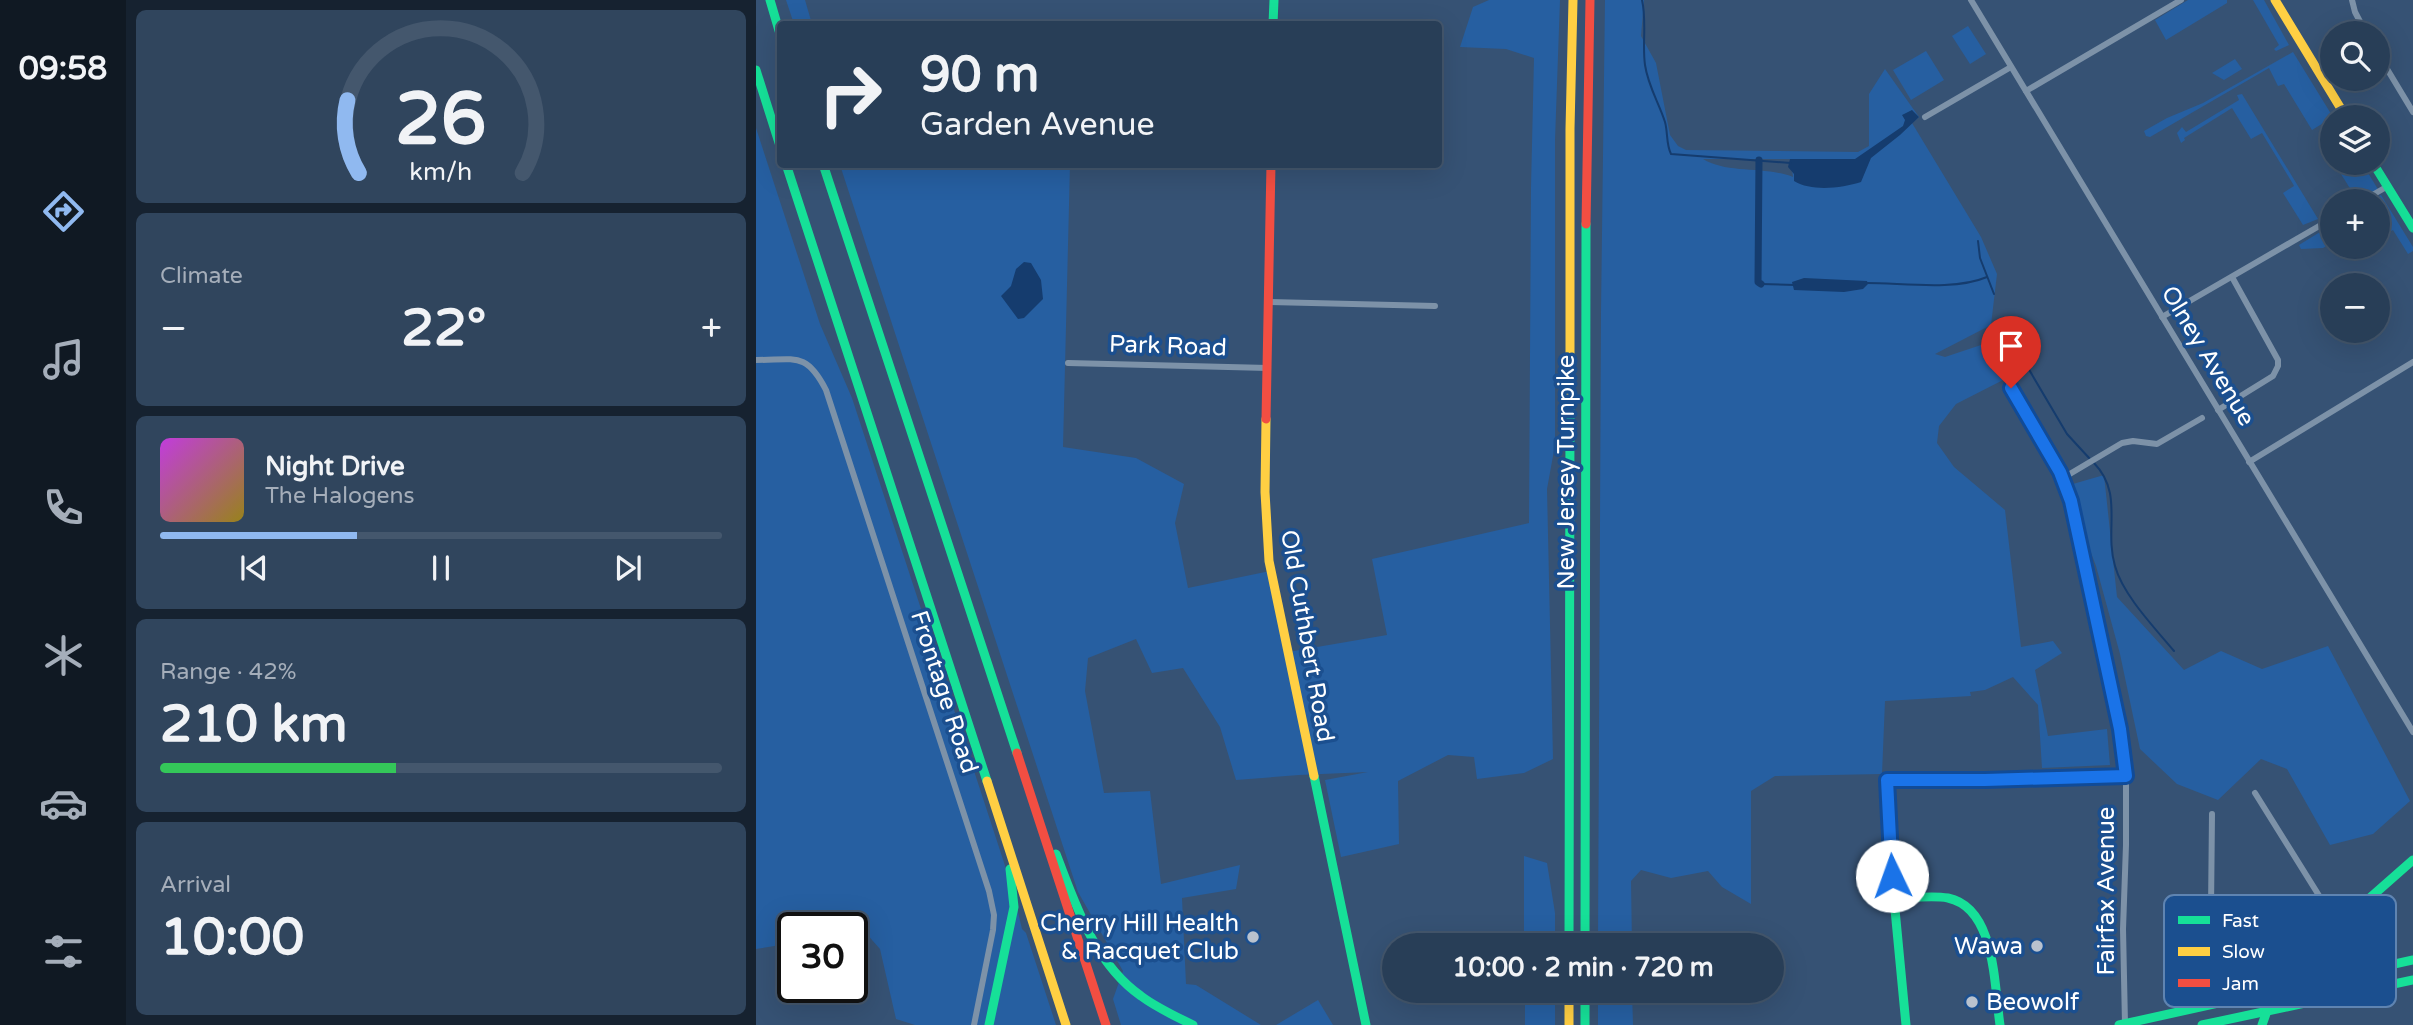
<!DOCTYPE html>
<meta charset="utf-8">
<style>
body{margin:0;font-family:"Varela Round",sans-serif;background:#30455d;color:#f1f3f6;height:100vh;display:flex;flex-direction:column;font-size:26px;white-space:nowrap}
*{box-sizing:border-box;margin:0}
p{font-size:23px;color:#a5aeba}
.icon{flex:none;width:38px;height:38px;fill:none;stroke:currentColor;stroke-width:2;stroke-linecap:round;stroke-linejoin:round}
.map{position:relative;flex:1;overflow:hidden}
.side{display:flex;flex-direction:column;gap:10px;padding:10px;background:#162230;width:630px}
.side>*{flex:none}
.banner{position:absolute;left:21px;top:21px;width:665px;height:147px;border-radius:7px;box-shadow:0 7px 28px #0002,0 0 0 2px #44576d;background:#283e57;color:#f1f3f6;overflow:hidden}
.buttons{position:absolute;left:1564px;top:21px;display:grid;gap:14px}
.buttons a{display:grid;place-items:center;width:70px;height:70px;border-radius:50%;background:#283e57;box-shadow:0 7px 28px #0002,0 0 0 2px #44576d;font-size:35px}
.speed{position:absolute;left:21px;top:912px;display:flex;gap:14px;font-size:35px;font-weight:700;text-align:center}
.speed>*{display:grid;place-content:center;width:91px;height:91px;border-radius:50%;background:#283e57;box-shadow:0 7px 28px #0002,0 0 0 2px #44576d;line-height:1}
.speed .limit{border:4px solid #111;border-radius:10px;background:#fff;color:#111}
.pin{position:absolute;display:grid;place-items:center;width:60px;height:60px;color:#fff;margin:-72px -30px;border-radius:50% 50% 50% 0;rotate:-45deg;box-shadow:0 0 7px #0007}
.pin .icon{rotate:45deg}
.me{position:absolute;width:77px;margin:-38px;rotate:357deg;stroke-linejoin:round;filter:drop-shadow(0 0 5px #0008)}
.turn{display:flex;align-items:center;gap:24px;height:147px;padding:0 28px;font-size:32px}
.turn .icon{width:91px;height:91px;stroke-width:2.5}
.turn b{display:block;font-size:49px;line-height:60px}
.big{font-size:52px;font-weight:700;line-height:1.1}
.side .widget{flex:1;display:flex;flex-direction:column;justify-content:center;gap:10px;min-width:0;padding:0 24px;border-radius:10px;background:#30455d}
.side .dial{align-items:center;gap:0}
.dial svg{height:182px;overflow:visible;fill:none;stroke:#44576d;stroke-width:7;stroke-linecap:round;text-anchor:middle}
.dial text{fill:#f1f3f6;stroke:none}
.song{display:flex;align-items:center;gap:21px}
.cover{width:84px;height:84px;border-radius:10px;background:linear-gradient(135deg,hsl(290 70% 55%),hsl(50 70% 35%))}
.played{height:7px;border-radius:4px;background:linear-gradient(90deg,#90b9f0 35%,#44576d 35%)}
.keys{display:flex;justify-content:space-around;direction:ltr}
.heat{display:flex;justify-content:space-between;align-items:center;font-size:38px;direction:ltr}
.charge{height:10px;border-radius:5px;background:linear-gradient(90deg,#34c759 42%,#44576d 0)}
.trip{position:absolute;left:626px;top:933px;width:402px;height:70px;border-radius:35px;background:#283e57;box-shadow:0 7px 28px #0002,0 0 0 2px #44576d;font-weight:700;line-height:70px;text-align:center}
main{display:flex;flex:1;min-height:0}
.menu{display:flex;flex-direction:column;width:126px;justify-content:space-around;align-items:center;background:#101923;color:#a5aeba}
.menu .icon{width:49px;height:49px}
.menu .current{color:#90b9f0}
.menu b{font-size:32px;color:#f1f3f6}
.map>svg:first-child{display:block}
</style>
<main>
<nav class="menu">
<b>09:58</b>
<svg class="icon current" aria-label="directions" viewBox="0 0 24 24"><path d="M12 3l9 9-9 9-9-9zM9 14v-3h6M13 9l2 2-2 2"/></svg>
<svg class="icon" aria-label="music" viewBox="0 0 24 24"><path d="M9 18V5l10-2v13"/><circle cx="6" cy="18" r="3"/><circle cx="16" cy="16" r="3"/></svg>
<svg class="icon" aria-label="phone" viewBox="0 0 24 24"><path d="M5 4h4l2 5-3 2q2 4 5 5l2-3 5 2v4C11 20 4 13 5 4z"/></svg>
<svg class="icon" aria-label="climate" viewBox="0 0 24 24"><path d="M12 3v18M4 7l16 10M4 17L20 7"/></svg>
<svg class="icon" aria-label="car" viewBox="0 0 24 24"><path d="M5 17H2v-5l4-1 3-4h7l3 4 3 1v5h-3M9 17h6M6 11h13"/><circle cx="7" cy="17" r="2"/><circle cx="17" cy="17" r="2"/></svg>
<svg class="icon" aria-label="filters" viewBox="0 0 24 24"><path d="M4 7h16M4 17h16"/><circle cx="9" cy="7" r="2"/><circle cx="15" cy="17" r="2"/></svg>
</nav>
<section class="side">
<div class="widget dial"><svg viewBox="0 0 100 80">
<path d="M14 69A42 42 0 1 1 86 69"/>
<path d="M14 69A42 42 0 0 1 9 37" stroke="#90b9f0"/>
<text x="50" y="56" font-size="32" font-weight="700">26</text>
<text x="50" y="72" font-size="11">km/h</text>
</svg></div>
<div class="widget"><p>Climate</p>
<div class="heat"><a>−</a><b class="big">22°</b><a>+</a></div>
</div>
<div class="widget">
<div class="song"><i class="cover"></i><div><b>Night Drive</b><p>The Halogens</p></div></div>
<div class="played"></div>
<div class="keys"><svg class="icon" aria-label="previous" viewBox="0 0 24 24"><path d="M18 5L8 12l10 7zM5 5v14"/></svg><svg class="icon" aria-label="pause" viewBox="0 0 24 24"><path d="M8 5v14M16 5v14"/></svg><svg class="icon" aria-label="next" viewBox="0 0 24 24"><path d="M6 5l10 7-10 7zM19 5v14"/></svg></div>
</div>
<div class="widget"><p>Range · 42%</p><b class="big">210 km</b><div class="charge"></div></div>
<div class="widget"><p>Arrival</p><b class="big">10:00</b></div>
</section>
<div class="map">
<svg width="1657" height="1025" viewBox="0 0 1657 1025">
<rect width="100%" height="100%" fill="#365274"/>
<!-- green -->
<g fill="#265fa1" fill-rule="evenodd">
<path d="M30 0H49L56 24H38Z"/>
<path d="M733 0H804L799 140V445L791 489 797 759 768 773 721 779 718 757 692 755 642 781 643 844 585 857 569 780 612 772 543 775 480 780 464 727 427 668 396 673 380 639 332 658 329 691 348 793 394 791 405 884 484 865 480 889 426 898 430 984 440 985 505 1025H365L357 999 367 971 322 892 84 165H314L307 447 380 458 428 484 419 523 432 588 514 571 532 652 631 635 616 559 773 523 775 187 778 58 750 49 704 47 717 7Z"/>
<path d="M849 0H888L885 36 900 63 914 135 922 146 930 150 1102 152 1113 146V94L1129 69 1163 117 1156 123 1225 237 1241 274 1235 325 1179 354 1189 357 1234 342 1251 378 1200 404 1183 426 1181 443 1198 467 1249 510 1265 647 1297 641 1306 653 1279 670 1292 736 1351 729 1354 765 1286 768 1282 705 1257 677 1229 690 1214 692 1215 696 1129 701 1126 774 1019 776 995 791V904L966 887 952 871 915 878 885 870 875 881 876 945H842L845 312ZM947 159H1035L1037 177C1009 166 971 174 947 159Z"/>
<path d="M1432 0H1471V3L1410 40 1399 20Z"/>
<path d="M1497 0H1508L1533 45 1520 51 1518 49 1523 45Z"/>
<path d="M1212 26 1230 54 1214 64 1196 36Z"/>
<path d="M1170 51 1188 80 1155 100 1137 70Z"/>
<path d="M1537 52 1577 117 1556 130 1528 84 1522 86 1513 68 1394 137 1390 136 1388 131 1411 118 1447 103Z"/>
<path d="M1479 59 1486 69 1468 80 1456 73Z"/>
<path d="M1486 94 1562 219 1547 225 1527 193 1538 186 1537 184 1506 133 1495 139 1476 108 1428 138 1429 140 1425 143 1421 133 1426 127 1430 132 1483 100 1481 95Z"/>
<path d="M0 128 64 324 96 398 256 887 266 929 270 933 300 1025H159L140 1019 124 949 109 932 96 934V928H37V943L0 949Z"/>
<path d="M1578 163H1606L1623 191 1602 201Z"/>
<path d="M1625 195 1657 247V251L1652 254 1637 230 1622 238V201H1615Z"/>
<path d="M1577 224V236L1572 238 1575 243 1567 248 1545 249 1543 245Z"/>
<path d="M1348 475 1361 597 1428 670 1465 651 1506 669 1572 646 1654 801 1617 834 1574 845 1531 769 1505 759 1462 800 1421 784 1384 749 1364 654 1340 566 1310 486Z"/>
<path d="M768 856 791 863 799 913V945H768Z"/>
<rect x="769" y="991" width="30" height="34"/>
<path d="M842 991H876L877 1025H842Z"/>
<path d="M562 1000 577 1025H520Z"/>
</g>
<!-- water -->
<g fill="#153c6e">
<path d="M1156 110 1163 117 1144 135 1115 158 1105 182C1086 188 1056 192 1038 181V174L1032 167 1034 159H1099L1147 126 1149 120 1146 115Z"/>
<path d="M268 262 275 263 285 280 287 299 268 318 262 319 245 296 255 286 260 269Z"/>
<path d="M1048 278 1111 281 1112 284 1107 289 1088 292 1038 290 1036 282Z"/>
</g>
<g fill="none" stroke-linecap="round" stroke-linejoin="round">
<!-- stream -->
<g stroke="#153c6e" stroke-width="2">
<path d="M886 0C891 22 886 43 889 65 892 86 903 103 909 122 912 133 910 144 915 154L1035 163"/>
<path d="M1222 241 1224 258 1238 294"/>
<path d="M1111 283C1147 283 1198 291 1231 277"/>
<path d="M1005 284 1039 285"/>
<path d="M1252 334 1311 434 1334 459"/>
<path d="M1338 463C1368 494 1348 529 1359 566 1367 595 1398 627 1418 651"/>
</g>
<!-- canal -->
<path stroke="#153c6e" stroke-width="7" d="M1003 160 1002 282 1005 284"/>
<!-- street -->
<g stroke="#7d92a8" stroke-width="6">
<path d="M1215 0 1657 732"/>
<path d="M1596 0 1599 12 1610 33"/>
<path d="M1622 54 1657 112"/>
<path d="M1270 91 1425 0"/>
<path d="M1169 117 1255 67"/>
<path d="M1606 201 1632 186"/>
<path d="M513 302 679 306"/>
<path d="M1406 317 1577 218"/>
<path d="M0 360C39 360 50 351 70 390L233 891 238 915 237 930 218 1025"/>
<path d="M312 363 512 368"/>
<path d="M1255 388 1305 472 1316 501 1364 729 1370 776V845L1367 929 1369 1024"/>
<path d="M1462 410 1517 376 1522 366V360L1476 277"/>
<path d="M1493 462 1657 362"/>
<path d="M1307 478 1366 443 1377 441 1401 444 1446 418"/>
<path d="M1499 793 1582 926"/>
<path d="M1138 899 1131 780H1229L1370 776"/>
<path d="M1454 1004 1456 814"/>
</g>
<!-- fast -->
<g stroke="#16e098" stroke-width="9">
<path d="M14 0 24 34"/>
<path d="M517 24 518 0"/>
<path d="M0 70 24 146"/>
<path d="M1617 163 1657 228"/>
<path d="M30 164 231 781"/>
<path d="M67 164 261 753"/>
<path d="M558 776 610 1025"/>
<path d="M300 854C320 905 338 963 385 996 401 1008 419 1016 437 1025"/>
<path d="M1138 899 1150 1025"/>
<path d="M1138 899C1156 898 1175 895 1192 898 1240 908 1238 986 1244 1025"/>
<path d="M813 945 814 402"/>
<path d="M829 945 830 224"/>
<path d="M829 990V1025"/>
<path d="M1488 997 1566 933 1575 929"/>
<path d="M1511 1011 1540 969 1582 926 1657 860"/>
<path d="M233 1025 258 907 254 869"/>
<path d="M1363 1025 1657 960"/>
<path d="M1446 1025 1657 980"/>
<path d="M1506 1025 1511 1011"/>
</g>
<!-- slow -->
<g stroke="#ffcf43" stroke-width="9">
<path d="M1519 0 1590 117"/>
<path d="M814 402V129L817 0"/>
<path d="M510 419 509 492 513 561 558 776"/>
<path d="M231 781 310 1025"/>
<path d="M813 990V1025"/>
</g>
<!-- jam -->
<g stroke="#f24e42" stroke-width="9">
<path d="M830 224 834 0"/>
<path d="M510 419 515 164"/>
<path d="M261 753 350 1025"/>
</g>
</g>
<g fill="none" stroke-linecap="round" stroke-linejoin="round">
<!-- route casing -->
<g stroke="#114b97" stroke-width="18">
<path id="route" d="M1136 876 1131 780H1229L1370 776 1364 729 1315 501 1304 472 1255 388"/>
</g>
<!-- route -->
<use href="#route" stroke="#1a73e8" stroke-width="12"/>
</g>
<!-- markers -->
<g fill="#b9c2ce" stroke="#1b4f8f" stroke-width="2.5">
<circle cx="497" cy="937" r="7"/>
<circle cx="1281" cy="946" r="7"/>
<circle cx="1216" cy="1002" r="7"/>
</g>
<g text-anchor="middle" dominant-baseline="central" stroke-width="7" stroke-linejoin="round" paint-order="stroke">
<!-- street labels -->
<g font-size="24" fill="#fff" stroke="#1b4f8f">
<text transform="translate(412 346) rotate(2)">Park Road</text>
<text transform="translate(1452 356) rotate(59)">Olney Avenue</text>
<text transform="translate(810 472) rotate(-90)">New Jersey Turnpike</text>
<text transform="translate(551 636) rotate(80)">Old Cuthbert Road</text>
<text transform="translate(188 692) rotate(72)">Frontage Road</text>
<text transform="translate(1350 891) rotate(-90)">Fairfax Avenue</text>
</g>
<!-- poi labels -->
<g font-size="24" fill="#fff" stroke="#1b4f8f" text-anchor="end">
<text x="483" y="923">Cherry Hill Health<tspan x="483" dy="28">&amp; Racquet Club</tspan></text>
<text x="1267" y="946">Wawa</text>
<text x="1230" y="1002" text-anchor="start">Beowolf</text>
</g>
</g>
<!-- legend -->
<rect x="1408" y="895" width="232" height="112" rx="10" fill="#1b4f8f" stroke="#5f84b1" stroke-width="2"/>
<rect x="1422" y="916" width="32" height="8" fill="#16e098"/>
<rect x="1422" y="947" width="32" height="9" fill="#ffcf43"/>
<rect x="1422" y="979" width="32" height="8" fill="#f24e42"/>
<g font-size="19" fill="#fff">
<text x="1466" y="927">Fast</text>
<text x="1466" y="958">Slow</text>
<text x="1466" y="990">Jam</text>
</g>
</svg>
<div class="buttons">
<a><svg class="icon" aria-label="search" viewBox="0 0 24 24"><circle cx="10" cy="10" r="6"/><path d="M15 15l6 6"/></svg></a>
<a><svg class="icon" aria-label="layers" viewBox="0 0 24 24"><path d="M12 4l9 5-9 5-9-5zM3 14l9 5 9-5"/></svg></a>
<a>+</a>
<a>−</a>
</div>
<div class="speed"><div class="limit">30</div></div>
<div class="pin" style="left:1255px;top:388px;background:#d93025"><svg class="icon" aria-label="arrive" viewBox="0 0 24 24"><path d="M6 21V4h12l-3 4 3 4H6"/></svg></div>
<svg class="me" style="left:1136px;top:876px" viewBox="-20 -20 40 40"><circle r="19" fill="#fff"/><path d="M0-13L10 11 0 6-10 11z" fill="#1a73e8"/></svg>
<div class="trip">10:00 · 2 min · 720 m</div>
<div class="banner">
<div class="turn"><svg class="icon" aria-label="right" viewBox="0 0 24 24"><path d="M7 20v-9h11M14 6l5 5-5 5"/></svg><div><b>90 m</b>Garden Avenue</div></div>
</div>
</div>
</main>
